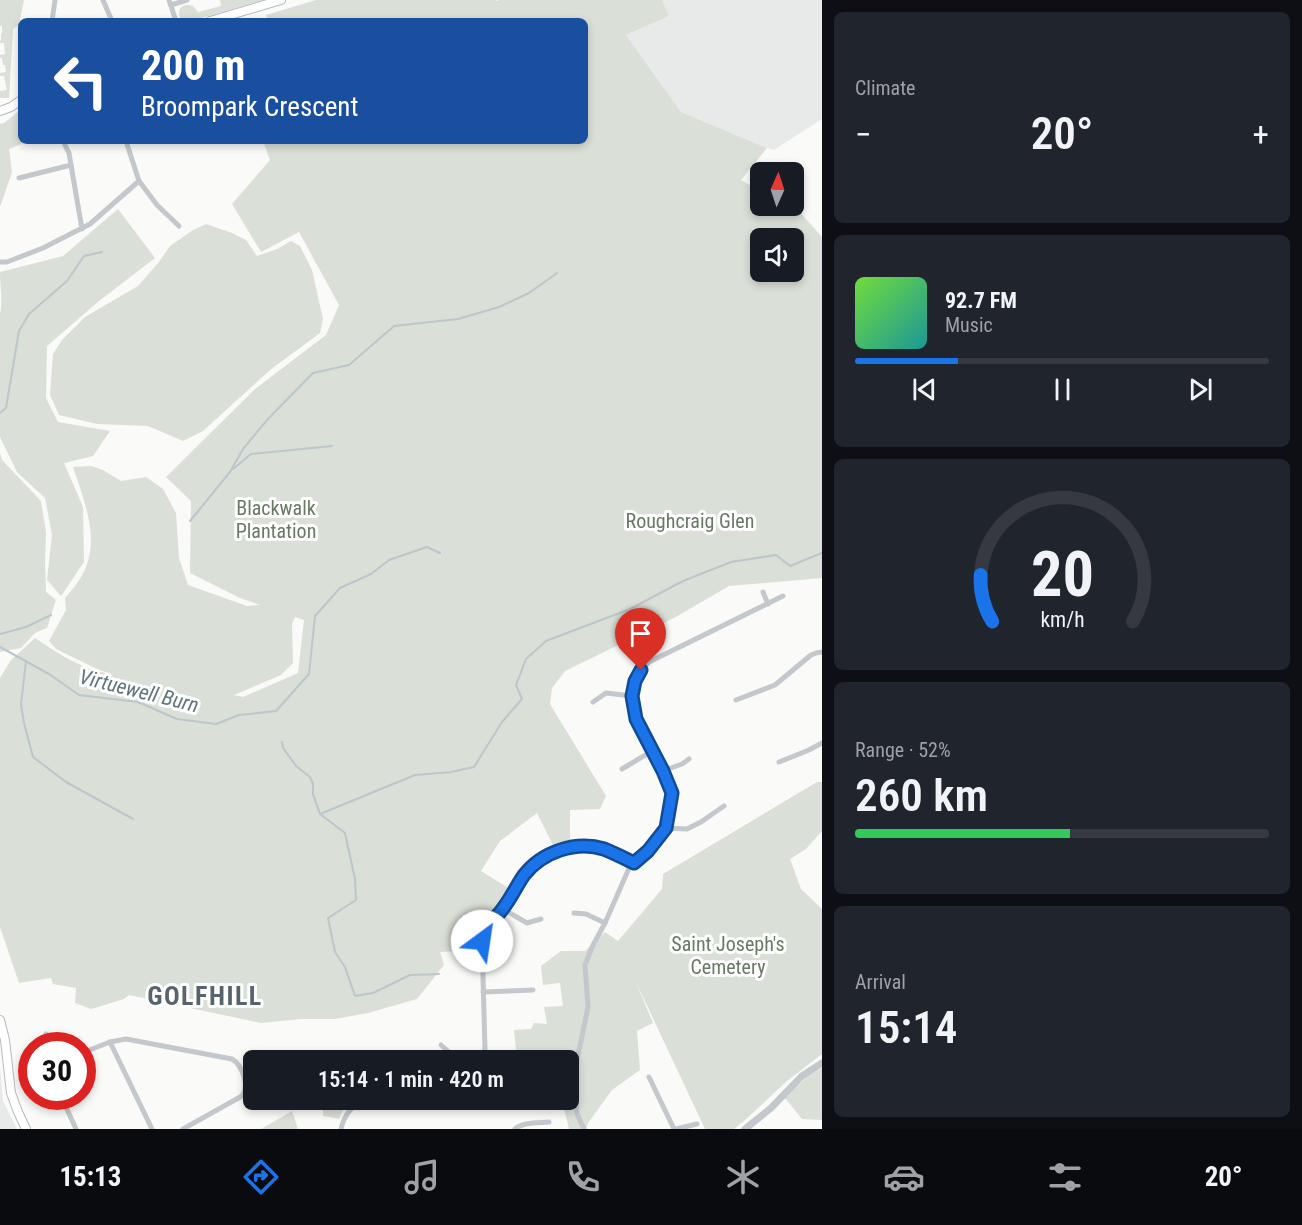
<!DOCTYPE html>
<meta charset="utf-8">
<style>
body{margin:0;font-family:"Roboto Condensed",sans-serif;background:#20242c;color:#f1f3f6;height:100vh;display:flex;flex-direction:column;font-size:22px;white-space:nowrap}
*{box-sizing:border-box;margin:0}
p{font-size:20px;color:#9ea1a6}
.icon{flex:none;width:33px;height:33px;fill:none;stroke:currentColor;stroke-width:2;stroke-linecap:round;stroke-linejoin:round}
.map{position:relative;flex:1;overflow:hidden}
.details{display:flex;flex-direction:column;gap:12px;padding:12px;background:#0d0f14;width:480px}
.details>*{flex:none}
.guide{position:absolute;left:18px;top:18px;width:570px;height:126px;border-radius:9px;box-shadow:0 3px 9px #0003;background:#1a4fa0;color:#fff;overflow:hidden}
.needle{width:39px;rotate:3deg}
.fabs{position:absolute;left:750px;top:162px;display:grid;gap:12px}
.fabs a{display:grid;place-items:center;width:54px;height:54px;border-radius:9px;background:#171b24;box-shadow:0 3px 9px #0003;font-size:30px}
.speed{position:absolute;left:18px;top:1032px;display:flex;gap:12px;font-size:30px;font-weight:700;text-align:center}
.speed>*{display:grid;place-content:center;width:78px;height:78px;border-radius:50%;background:#171b24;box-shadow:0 3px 9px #0003;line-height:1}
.speed .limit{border:9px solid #d22;background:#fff;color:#111}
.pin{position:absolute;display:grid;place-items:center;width:51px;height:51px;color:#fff;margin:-62px -26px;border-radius:50% 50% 50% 0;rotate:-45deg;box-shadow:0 0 6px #0007}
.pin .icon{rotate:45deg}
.me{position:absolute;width:66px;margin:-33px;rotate:31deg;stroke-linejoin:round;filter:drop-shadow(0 0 4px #0008)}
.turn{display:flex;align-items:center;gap:21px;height:126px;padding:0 24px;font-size:27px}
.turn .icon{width:78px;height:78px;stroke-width:2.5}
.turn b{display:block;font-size:42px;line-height:51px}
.big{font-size:45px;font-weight:600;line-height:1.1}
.details .widget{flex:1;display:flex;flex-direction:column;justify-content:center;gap:9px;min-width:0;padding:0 21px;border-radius:9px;background:#20242c}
.details .dial{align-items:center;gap:0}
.dial svg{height:156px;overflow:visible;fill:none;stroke:#363941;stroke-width:7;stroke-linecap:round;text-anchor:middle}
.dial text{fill:#f1f3f6;stroke:none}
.song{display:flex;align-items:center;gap:18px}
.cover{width:72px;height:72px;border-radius:9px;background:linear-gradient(135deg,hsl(100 70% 55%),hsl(180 70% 35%))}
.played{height:6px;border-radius:3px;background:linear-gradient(90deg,#1a73e8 25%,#363941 25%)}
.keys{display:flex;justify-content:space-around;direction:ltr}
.heat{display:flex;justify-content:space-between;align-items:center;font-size:33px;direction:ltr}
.charge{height:9px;border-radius:4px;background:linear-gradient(90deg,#34c759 52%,#363941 0)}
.trip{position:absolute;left:243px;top:1050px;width:336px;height:60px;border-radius:9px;background:#171b24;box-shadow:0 3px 9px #0003;font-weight:600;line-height:60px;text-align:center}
.menu{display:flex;height:96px;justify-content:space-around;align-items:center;background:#090b0e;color:#9ea1a6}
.menu .icon{width:42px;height:42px}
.menu .active{color:#1a73e8}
.menu b{font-size:27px;color:#f1f3f6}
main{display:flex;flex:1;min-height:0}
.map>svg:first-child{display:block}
</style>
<main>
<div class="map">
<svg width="822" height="1129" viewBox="0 0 822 1129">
<rect width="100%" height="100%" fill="#fafaf8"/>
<!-- built -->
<g fill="#e8e9e9">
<path d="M662 0H822V119L774 150 767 148 681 112 626 35 669 16Z"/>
<path d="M0 1067 3 1101 17 1129H0Z"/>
</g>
<!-- green -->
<g fill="#dadfd7" fill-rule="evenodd">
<path d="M0 0H24L19 25 13 29 9 98H0V91L7 90 4 76H0V73L6 72 5 65H3L2 58H0V55L5 54 4 43H0V41L1 40V34L2 33V26H0Z"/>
<path d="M220 0H264L191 21H182C175 11 181 2 193 6L198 12 221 6Z"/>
<path d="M316 0H495L497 1 498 0H662L669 16 626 35 681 112 767 148 741 180 760 191V206H789L798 210 822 237V578L729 586 674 618 565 671 552 688 550 704 606 796 600 809 570 810V842L554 847 537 813 500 841 481 871 510 889C506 896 501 903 496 910 485 925 477 930 475 950L440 952 444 965 417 999 368 1013 335 1019H301L261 1023 129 995 124 999 91 1009 75 1003 76 988 53 984 51 978 19 983 0 927V678L11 660 35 638C59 654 84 671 113 674L99 670 56 649 49 641 66 610 65 598C73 589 81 579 86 567 99 534 83 498 73 467L91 466 103 470 121 481 146 477 163 489 176 513 179 558 188 585 247 606 260 605 240 598 190 573 191 501 166 477 255 389 326 335 339 305 299 232 261 252 232 204 270 160 263 141H585V21H268L266 15ZM760 238H794V272H760ZM295 617 304 620 298 673 243 697 234 695 281 675 293 663 292 624Z"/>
<path d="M19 111H21V141H28L9 149 12 172 0 207V124L4 123Z"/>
<path d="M118 209 155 258 99 301 47 346 46 398 58 422 110 431 93 456 64 463 83 507 84 562 61 596 47 580 52 535 45 498 17 472 0 437V314C3 301 0 286 0 272L63 256Z"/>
<path d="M206 224 232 233 246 240 257 256 277 249 291 241 300 246 312 270 323 319 320 333 270 370 203 431 183 441 148 426 97 424 59 415 50 395 53 354 62 340 85 317 138 286 159 262 170 246 193 230Z"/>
<path d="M0 453 2 460 41 501 46 532 45 563 46 592 56 600 47 628 35 633 21 648 0 652Z"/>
<path d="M817 782H822V831L806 849 790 859 801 889 822 909V1054L787 1081 744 1121 734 1129H705L635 980 653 1023 637 1031 640 1070 612 1090 588 1123 586 1129H569L562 1100H568V1060H517L514 1030 531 1029 534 1023 547 1024 544 1007 563 1006 560 983 543 985 541 966 561 951H585L605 932 618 941 662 889 663 874Z"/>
<path d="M822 1068V1120L802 1119 785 1098 807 1077Z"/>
<path d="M338 1100 344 1108 339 1119 323 1116V1109Z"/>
<path d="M292 1111 298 1129H261Z"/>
</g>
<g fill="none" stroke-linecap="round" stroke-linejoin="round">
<!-- stream -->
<g stroke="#bbc7cb" stroke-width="2">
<path d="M0 413 6 408 19 331 29 314 67 281 84 256 102 252"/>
<path d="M233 469 251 454 332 446"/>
<path d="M190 521 230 472 243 449 267 420 313 373 349 365 394 326 458 319 499 307 529 293 557 273"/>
<path d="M0 634 26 627 51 615"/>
<path d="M0 647 49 674 79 695 138 702 177 719 216 724 239 715 276 711 309 674 315 616 340 588 371 574 389 560 427 547 440 553"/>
<path d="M26 661 21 704 24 723 33 757 66 782 133 819"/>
<path d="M282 742 283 748 296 766 310 777 313 784V794L320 814"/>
<path d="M439 974 410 975 373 993 355 996 345 967 335 952 328 918 356 900 355 879 345 833 320 814 415 775 451 772 474 767 502 722 522 699 516 685 526 659 546 641 630 609 683 581 731 562 776 555 790 566 822 553"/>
</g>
<!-- secondary casing -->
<g stroke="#b3babf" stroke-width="10">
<g id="secondary">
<path d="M210 21 281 0"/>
<path d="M0 111 11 107 21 100"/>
<path d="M0 1020 5 1040 11 1093 18 1112 26 1129"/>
</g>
</g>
<!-- minor -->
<g stroke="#c3c8cc" stroke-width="5">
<path d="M103 0 112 21"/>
<path d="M169 0 176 21"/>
<path d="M171 5 187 0"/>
<path d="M52 21 55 0"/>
<path d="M63 141 69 153 71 165 82 229"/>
<path d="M126 141 139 181 157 205 179 226"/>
<path d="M19 178 71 165"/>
<path d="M0 262H7L43 248 90 224 139 181"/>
<path d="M763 592 768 604"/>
<path d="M736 700 775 685 811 655 816 653 822 652"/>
<path d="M593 702 606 693 632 696"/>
<path d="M779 762 809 750 822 743"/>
<path d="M622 769 652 751"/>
<path d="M663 771 682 764 689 759"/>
<path d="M666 828 687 829 701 822 724 806"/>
<path d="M503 909 527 923 541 919"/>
<path d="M574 913 586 914 605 923"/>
<path d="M483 992 533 990"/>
<path d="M46 1034 48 1046"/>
<path d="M110 1042 152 1129"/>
<path d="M441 1045 458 1060"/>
<path d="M82 1053 110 1042 126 1039 232 1059C242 1065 250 1086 242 1096L183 1129"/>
<path d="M478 1060 483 1055 485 1049 482 941C486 922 495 921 504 907 512 896 517 885 524 875 542 852 576 840 604 849 614 853 624 858 634 863"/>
<path d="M649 1077 674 1129"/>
<path d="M61 1096 76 1129"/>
<path d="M341 1129C344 1115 351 1106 364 1100"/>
<path d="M515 1129C523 1122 538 1123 549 1122"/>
<path d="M584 1129 577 1114 575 1096 576 1065 588 1007 585 965 593 945 605 923 630 866 648 851 666 828 671 793 663 771 636 719 632 696 635 681 641 670 649 662 783 596"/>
<path d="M676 1129 697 1124"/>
</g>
<!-- tertiary -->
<path stroke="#c3c8cc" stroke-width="7" d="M745 1129 771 1108 802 1076 822 1063"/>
<!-- secondary -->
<use href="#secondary" stroke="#fff" stroke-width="8"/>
</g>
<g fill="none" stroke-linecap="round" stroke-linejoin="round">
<!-- route casing -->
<g stroke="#114b97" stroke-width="15">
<path id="route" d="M482 941C486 922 495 921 504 907 512 896 517 885 524 875 542 852 576 840 604 849 614 853 624 858 634 863L648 851 666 828 672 793 663 771 636 719 632 696 635 681 641 670"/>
</g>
<!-- route -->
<use href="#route" stroke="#1a73e8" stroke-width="10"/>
</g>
<g text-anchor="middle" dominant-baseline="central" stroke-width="6" stroke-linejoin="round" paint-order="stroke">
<!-- park labels -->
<g font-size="20" fill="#687a64" stroke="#fff">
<text x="276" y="508">Blackwalk<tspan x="276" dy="23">Plantation</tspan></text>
<text x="690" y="521">Roughcraig Glen</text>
<text x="728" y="944">Saint Joseph's<tspan x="728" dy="23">Cemetery</tspan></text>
</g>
<!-- water labels -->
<g font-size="21" font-style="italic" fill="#60757c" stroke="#fff">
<text transform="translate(139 691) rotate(14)">Virtuewell Burn</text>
</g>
<!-- district labels -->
<g font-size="26" font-weight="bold" letter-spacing="1.5" fill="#57646e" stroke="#fff">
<text x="205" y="996">GOLFHILL</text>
</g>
</g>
</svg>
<div class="fabs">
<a><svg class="needle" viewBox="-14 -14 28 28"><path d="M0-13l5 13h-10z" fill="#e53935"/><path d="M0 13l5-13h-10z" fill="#9ea1a6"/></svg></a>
<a><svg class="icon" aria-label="sound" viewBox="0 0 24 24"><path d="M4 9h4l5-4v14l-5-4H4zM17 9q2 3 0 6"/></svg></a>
</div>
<div class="speed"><div class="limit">30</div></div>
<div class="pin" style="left:641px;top:670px;background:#d93025"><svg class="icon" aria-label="arrive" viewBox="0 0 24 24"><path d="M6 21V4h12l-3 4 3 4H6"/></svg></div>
<svg class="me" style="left:482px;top:941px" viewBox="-20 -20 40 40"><circle r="19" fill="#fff"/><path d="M0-13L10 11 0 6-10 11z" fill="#1a73e8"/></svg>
<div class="trip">15:14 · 1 min · 420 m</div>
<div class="guide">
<div class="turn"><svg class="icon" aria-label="left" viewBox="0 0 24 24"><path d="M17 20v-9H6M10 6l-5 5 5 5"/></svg><div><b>200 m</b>Broompark Crescent</div></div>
</div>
</div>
<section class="details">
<div class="widget"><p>Climate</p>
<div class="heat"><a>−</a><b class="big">20°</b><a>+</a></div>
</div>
<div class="widget">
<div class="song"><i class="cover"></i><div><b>92.7 FM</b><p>Music</p></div></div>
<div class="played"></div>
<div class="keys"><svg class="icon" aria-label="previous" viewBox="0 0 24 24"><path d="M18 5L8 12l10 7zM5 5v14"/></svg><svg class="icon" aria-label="pause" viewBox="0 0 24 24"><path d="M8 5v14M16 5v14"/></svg><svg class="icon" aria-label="next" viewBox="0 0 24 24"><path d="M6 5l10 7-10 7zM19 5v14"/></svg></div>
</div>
<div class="widget dial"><svg viewBox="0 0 100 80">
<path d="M14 69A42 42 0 1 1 86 69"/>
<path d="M14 69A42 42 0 0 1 8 45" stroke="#1a73e8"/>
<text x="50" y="56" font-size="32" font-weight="700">20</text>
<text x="50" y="72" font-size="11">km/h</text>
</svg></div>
<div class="widget"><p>Range · 52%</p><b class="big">260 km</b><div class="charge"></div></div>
<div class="widget"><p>Arrival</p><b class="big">15:14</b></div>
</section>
</main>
<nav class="menu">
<b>15:13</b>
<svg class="icon active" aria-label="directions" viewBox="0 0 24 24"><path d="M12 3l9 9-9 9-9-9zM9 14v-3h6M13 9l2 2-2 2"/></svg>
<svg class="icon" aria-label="music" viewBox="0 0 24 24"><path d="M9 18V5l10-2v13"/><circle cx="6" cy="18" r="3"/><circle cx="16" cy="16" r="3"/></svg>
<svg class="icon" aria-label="phone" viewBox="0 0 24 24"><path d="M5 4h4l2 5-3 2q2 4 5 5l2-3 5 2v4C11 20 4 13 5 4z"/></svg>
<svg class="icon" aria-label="climate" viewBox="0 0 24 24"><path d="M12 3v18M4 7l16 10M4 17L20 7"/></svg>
<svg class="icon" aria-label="car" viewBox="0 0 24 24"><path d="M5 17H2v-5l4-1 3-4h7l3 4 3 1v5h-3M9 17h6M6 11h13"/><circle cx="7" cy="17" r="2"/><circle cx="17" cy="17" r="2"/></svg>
<svg class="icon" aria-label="filters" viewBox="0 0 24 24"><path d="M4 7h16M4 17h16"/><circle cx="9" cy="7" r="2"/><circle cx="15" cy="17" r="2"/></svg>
<b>20°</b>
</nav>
